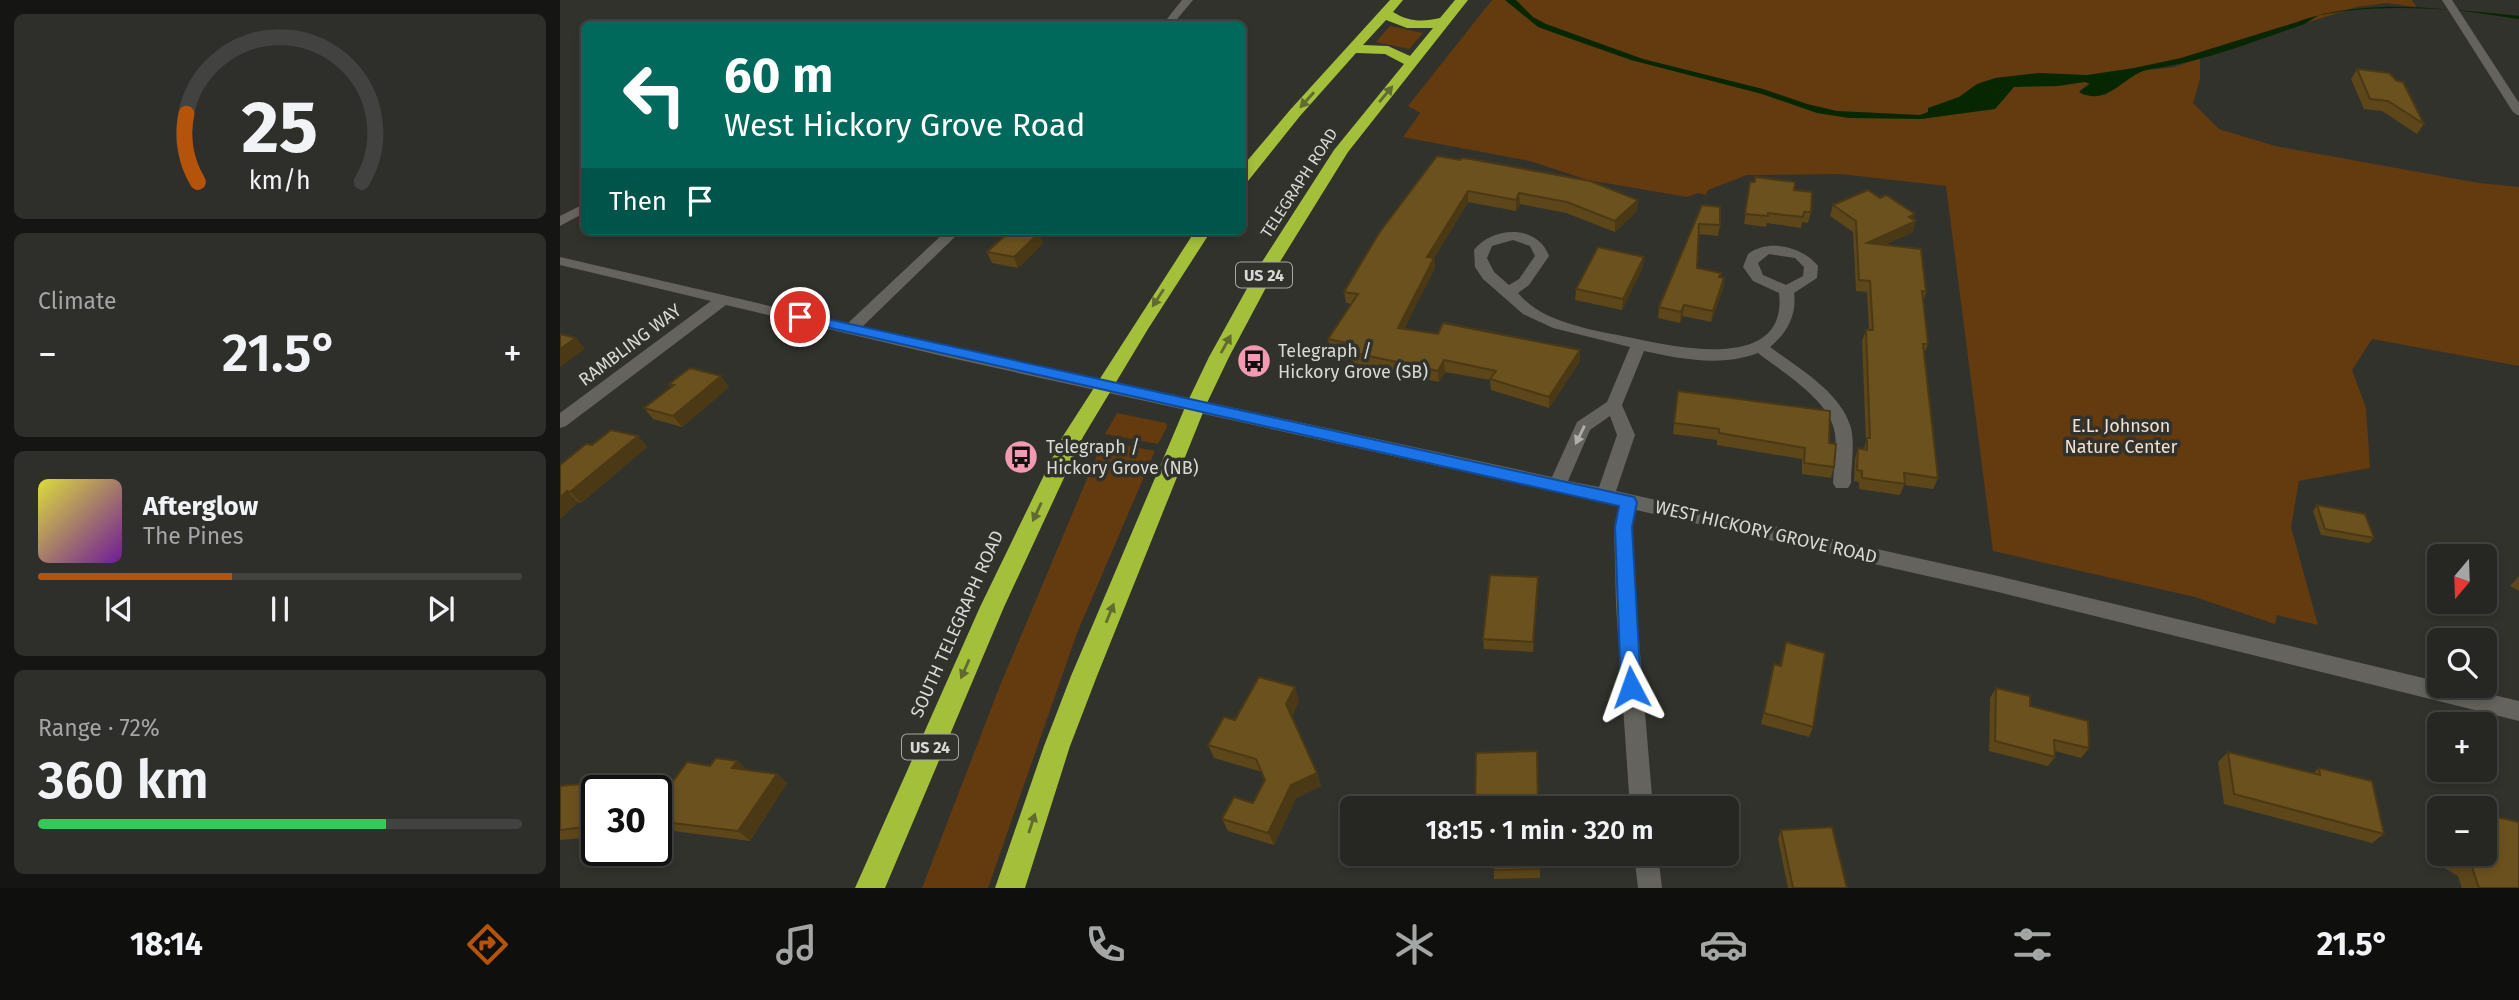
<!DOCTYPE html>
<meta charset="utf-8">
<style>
body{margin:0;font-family:"Fira Sans",sans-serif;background:#2e2e2a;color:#f1f3f6;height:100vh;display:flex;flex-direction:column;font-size:26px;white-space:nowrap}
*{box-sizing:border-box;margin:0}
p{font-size:23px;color:#a4a5a5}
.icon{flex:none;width:38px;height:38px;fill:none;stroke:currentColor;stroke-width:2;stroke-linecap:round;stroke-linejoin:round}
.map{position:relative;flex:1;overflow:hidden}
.sheet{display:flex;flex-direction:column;gap:14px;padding:14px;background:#151513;width:560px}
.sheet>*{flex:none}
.banner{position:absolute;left:21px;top:21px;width:665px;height:214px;border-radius:10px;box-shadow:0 4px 10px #0003,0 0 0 2px #424340;background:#00695c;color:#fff;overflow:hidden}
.needle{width:46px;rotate:199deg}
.fabs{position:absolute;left:1867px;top:544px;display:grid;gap:14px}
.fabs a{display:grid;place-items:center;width:70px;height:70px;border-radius:10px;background:#262622;box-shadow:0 4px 10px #0003,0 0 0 2px #424340;font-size:35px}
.speed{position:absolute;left:21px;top:775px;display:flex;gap:14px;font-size:35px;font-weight:700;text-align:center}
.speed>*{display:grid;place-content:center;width:91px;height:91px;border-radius:50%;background:#262622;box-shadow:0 4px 10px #0003,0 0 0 2px #424340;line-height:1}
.speed .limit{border:4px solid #111;border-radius:10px;background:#fff;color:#111}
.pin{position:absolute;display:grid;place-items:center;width:60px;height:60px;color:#fff;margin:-30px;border:4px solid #fff;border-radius:50%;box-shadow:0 2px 7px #0007}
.me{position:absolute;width:77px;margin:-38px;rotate:356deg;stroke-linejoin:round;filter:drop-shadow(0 0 5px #0008)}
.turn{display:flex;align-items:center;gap:24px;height:147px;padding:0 28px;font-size:32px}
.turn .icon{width:91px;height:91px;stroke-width:2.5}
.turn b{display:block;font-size:49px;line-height:60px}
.then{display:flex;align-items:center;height:66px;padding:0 28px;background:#0003;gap:14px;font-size:26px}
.big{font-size:52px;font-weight:600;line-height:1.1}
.sheet .widget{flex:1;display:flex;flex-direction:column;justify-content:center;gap:10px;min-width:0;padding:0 24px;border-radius:10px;background:#2e2e2a}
.sheet .dial{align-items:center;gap:0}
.dial svg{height:182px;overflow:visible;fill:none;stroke:#424340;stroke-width:7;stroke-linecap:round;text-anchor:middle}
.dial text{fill:#f1f3f6;stroke:none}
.song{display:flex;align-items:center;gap:21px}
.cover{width:84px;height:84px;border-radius:10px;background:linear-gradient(135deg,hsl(60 70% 55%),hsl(280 70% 35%))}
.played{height:7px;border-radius:4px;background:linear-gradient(90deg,#b45309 40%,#424340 40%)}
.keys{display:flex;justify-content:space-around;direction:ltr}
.heat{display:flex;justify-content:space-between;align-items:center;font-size:38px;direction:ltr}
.charge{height:10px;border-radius:5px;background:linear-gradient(90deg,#34c759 72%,#424340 0)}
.trip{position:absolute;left:780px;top:796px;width:399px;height:70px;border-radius:10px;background:#262622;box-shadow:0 4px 10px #0003,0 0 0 2px #424340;font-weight:600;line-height:70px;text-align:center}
.tab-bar{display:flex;height:112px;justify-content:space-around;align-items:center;background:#0f0f0e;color:#a4a5a5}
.tab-bar .icon{width:49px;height:49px}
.tab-bar .current{color:#b45309}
.tab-bar b{font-size:32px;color:#f1f3f6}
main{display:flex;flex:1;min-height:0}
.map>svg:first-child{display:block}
</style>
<main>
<section class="sheet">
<div class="widget dial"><svg viewBox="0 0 100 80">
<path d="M14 69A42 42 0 1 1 86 69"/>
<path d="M14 69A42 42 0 0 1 9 39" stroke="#b45309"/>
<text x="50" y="56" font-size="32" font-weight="700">25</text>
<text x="50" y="72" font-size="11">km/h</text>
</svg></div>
<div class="widget"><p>Climate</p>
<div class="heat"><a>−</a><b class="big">21.5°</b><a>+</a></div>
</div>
<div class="widget">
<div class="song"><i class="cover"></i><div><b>Afterglow</b><p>The Pines</p></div></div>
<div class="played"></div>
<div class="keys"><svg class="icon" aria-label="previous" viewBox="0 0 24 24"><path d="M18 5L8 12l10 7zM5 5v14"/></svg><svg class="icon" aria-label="pause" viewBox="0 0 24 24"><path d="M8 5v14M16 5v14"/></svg><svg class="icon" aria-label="next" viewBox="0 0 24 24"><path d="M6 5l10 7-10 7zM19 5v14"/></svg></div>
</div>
<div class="widget"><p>Range · 72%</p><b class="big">360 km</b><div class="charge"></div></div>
</section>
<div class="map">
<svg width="1959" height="888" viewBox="0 0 1959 888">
<rect width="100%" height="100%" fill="#32322d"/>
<!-- green -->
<g fill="#643a0f">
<path d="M932 0H1852L1856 7 1827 3 1796 7 1681 44 1530 83 1520 90 1523 95H1545L1580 71 1615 67 1640 58V79L1633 103 1659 129 1715 146 1919 183 1959 187V366L1812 339 1792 370 1806 408 1810 468 1739 481 1731 527 1758 625 1717 615 1715 624 1635 597 1433 551 1386 186 1280 174 1187 175 1148 190 1146 195 1138 193 1127 197 1028 180 970 161 843 137 860 113 848 106Z"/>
<path d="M830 26 863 33 849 49 816 42Z"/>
<path d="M557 413 606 423 607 427 598 444 545 434Z"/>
<path d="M543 441 595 451 517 633 428 888H362L441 683Z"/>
</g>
<!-- water -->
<path fill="#072701" d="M945 0H956L973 17 986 24 1083 59 1203 89 1247 104 1277 111 1360 115 1368 112V108L1399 97 1417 84 1435 78 1479 73 1527 75 1574 68 1621 58 1737 22C1795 0 1893 9 1959 16V19C1893 9 1828 0 1763 14 1754 16 1748 24 1739 26 1693 42 1639 63 1591 69 1564 73 1549 108 1519 92L1530 84 1525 82 1498 86 1454 87 1435 109 1361 119 1289 118 1257 113 1202 94 1071 60 1017 41 978 27Z"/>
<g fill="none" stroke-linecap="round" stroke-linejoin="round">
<!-- minor -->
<g fill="#64635d" fill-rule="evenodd">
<path d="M622 0H633L613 24H603Z"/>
<path d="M1882 0H1892L1959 103V116L1953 112Z"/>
<path d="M24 204V213L0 226V216Z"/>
<path d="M386 231H401L302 327 992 477 1017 422 1047 402 1070 347 993 328 963 314 923 279 915 267 914 250C932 226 978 224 989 256L969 285 958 293C985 326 1043 331 1082 340 1125 349 1228 369 1219 293L1193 281 1183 267 1188 254C1209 238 1243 247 1258 266L1257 278 1234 293C1237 315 1227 333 1210 347 1238 368 1281 392 1291 428 1295 445 1291 465 1291 483L1288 488H1276L1273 483C1274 465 1278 446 1274 429 1267 399 1221 371 1198 353 1161 367 1121 359 1084 351L1062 405 1075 435 1056 491 1438 576 1880 682V686H1895L1959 701V721L1438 592 1076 510 1072 527 1076 605 1093 808H1070L1056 605 1054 527 1059 506 391 358 166 305 6 426 0 428V413L151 301 0 265V257L287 324ZM953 240 970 246 975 256 959 279 949 285 934 272 927 258 932 246ZM1209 254 1235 258 1244 267 1243 276 1226 285 1203 275 1198 263ZM1050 416 1057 435 1039 487 1008 481 1030 430Z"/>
<path d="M1074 854H1098L1102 888H1078Z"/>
</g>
<!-- highway -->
<g fill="#a4bf3a" fill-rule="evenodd">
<path d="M830 0H843L833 12C849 22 863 22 880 18L895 0H908L788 152 718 265 669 357 646 405 537 676 510 746 465 888H435L484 746 511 676 626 405 649 357 700 265 774 150 844 64 825 54 796 53 740 116 688 181 682 183V167L730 110ZM826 20 847 28H873L850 56 828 46 803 45Z"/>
<path d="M635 231H651L588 329 523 437 444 607 325 888H295L420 607 503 436Z"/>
</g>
</g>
<!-- wall -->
<g fill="#5c461a">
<path d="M1797 69 1864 124 1857 134 1822 111 1804 109 1791 79Z"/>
<path d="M900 160 1077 211 1055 232 1006 213 960 204 956 211 908 202 874 258 875 268 844 329 878 334 1020 350V361L989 408 931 390 930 380 885 372 879 382 793 363 792 355 770 350 768 339 792 304 786 303 784 292Z"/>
<path d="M1190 182 1234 190 1251 212 1248 223 1242 222 1241 228 1207 223 1206 227 1184 224Z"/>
<path d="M1142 205 1160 225 1158 236 1138 234 1137 268 1161 273 1160 277 1164 278 1163 289 1151 322 1123 316 1120 323 1098 318 1099 307Z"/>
<path d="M1273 205 1354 220 1353 232 1324 245 1366 292 1363 302 1368 344 1364 354 1378 478 1373 489 1344 485 1340 495 1299 489V482L1294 481 1295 459 1298 448 1304 449 1306 441 1302 341 1306 330H1309L1307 292 1296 291 1293 232 1270 216Z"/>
<path d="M483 243 458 268 432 263 427 252Z"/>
<path d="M1083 267 1062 310 1015 300 1016 289Z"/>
<path d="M109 384 169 387 122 427 93 419 84 408 111 387Z"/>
<path d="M1118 391 1269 443 1274 467 1271 478 1242 474V459L1157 445V440L1113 434Z"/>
<path d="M78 436 87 447 21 503 18 502 0 519V465L32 445Z"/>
<path d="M1757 505 1814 538 1809 543 1761 535 1753 511Z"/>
<path d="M1959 576V591L1950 586Z"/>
<path d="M978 588 973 652 924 649 923 639Z"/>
<path d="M1226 642 1253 727 1249 737 1201 724 1214 664 1220 665Z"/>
<path d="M1436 688 1470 706 1529 748 1521 758 1495 751V757L1488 766 1429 751 1430 698Z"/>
<path d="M739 701 732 716 757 773 761 786 736 798 714 845 668 831 662 819 693 803 704 780 702 772 654 758 648 745 675 720Z"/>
<path d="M1668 752 1753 773 1759 768 1824 834 1812 843 1664 804 1658 762Z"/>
<path d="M177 761 187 770 217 774 227 783 190 841 98 829 96 828V805L150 766Z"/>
<path d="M0 786 70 790 37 791V837L0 840Z"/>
<path d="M1928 815 1959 888H1902L1898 876 1881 866 1876 851 1880 849V854H1925V817Z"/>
<path d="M1221 830 1287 888H1228L1218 839Z"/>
<path d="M980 854V878L934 879V870Z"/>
</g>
<!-- shaded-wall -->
<g fill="#4b3915">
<path d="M908 191V202L874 258 875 268 839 339 838 328 867 257Z"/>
<path d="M959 193 960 204 956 211V200Z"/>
<path d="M1078 200 1077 211 1055 232V221Z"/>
<path d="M1355 214 1353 223 1356 221 1353 232 1304 254 1307 243Z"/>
<path d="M479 233 483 243 458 268 454 257Z"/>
<path d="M1084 257 1083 267 1062 310 1063 299Z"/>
<path d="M1164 278 1163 289 1151 322 1153 311Z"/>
<path d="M1124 305 1123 316 1120 323 1121 312Z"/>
<path d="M16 338 25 349 0 367V349Z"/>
<path d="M1020 350V361L989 408V397Z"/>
<path d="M884 360 885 372 879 382 878 371Z"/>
<path d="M161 376 169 387 122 427 113 416Z"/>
<path d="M78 436 87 447 21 503 10 492Z"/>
<path d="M7 491 18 502 0 519V498Z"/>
<path d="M978 577V588L973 652V642Z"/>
<path d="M735 687 739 701 731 717 726 704Z"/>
<path d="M177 761 188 770 172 768Z"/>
<path d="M757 773 761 786 736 798 714 845 708 833 731 785Z"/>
<path d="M217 774 227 783 190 841 178 831Z"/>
<path d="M57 780 70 790 69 791H52Z"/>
</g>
<!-- building -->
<g fill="#6b511e" stroke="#4b3915" stroke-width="2">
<path d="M1797 69 1829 73 1837 81 1843 82 1864 124 1828 101 1810 99Z"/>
<path d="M877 156 900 160 902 158 910 159 1030 181 1078 200 1055 221 1007 202 959 193 956 200 908 191 867 257 874 258 838 328 878 334 883 323 1020 350 989 397 930 379 936 371 884 360 878 371 791 352 796 345 768 339 798 294 784 292 819 233Z"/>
<path d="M1195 177 1235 182 1234 190 1252 192 1251 212H1244L1243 217 1208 213V216L1185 214 1190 182H1195Z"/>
<path d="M1308 190 1320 198 1326 195 1355 214 1349 217 1356 221 1307 243 1361 249 1366 292 1362 291 1368 344H1363L1378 478 1344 473 1345 484 1302 478V471L1297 470 1298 448 1307 450V438H1310L1306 330H1313L1310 281 1299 280 1296 221 1273 205Z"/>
<path d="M1142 205 1160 207V225L1139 224 1137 268 1161 273 1159 277 1164 278 1153 311 1124 305 1121 312 1099 307Z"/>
<path d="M450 231H470L479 233 454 257 427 252Z"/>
<path d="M1038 247 1084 257 1063 299 1016 289Z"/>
<path d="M0 334 16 338 0 349Z"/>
<path d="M130 368 161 376 113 416 84 408 114 385 109 384Z"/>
<path d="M1118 391 1270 411 1269 443 1276 444 1274 467 1244 463 1245 448 1159 433V429L1114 423Z"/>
<path d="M51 430 78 436 10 492 7 491 0 498V465L26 444 32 445Z"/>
<path d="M1757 505 1805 514 1814 538 1765 529Z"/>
<path d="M930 575 978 577 973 642 923 639Z"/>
<path d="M1226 642 1265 653 1253 727 1204 713 1214 664 1221 666Z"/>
<path d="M699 677 735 687 726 704 757 773 731 785 708 833 662 819 674 797 693 803 705 780 696 759 648 745 664 717 675 720Z"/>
<path d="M1436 688 1470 696V706L1528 721 1529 748 1494 740 1495 757 1435 741Z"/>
<path d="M977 751 978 808H915L916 753Z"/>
<path d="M1668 752 1760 775 1759 768 1812 781 1824 834 1674 794Z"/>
<path d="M156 758 177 761 172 768 217 774 178 831 96 821V805L127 762 150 766Z"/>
<path d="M57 780 52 791H37V820L33 826 0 830V786Z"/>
<path d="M1928 815 1959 822V888H1919L1912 867 1894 857 1893 854H1925V821L1930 822Z"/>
<path d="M1272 827 1287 888H1233L1221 830Z"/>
<path d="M934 854H980V869L934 870Z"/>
</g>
<!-- one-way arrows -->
<defs><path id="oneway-solid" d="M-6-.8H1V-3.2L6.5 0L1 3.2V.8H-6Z" transform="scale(1.75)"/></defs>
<g fill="#606a32">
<use href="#oneway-solid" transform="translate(826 94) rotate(-50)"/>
<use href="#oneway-solid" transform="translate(747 100) rotate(132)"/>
<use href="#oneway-solid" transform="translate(598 298) rotate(123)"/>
<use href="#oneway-solid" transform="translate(666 344) rotate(-61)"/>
<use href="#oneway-solid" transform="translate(477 512) rotate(115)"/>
<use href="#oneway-solid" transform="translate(550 613) rotate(-68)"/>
<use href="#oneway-solid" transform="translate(405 669) rotate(114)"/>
<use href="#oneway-solid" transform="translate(472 823) rotate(-72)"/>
</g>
<use fill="#afafab" href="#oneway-solid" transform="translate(1020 435) rotate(116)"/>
<!-- route -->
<path fill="#1a73e8" stroke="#114b97" stroke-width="2" d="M240 313 1074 497 1077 502 1072 527 1081 687 1078 693 1071 695 1064 693 1061 687 1055 527 1059 506 235 320 233 317Z"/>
<!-- icons -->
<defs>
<g id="bus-disc" transform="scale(1.75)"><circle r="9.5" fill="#f19ab1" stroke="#32322d"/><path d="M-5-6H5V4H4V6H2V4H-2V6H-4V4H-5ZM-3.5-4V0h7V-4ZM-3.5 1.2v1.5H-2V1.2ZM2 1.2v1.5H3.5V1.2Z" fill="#111"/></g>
</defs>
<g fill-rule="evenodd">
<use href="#bus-disc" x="694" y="361"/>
<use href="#bus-disc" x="461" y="457"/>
</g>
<g text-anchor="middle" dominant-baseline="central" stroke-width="7" stroke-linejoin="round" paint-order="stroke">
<!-- far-street labels -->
<g font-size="16" fill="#d8d8d5" stroke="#32322d">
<text transform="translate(739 183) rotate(-57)">TELEGRAPH ROAD</text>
</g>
<!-- shield labels -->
<g fill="#32322d" stroke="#a6a6a3" stroke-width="2">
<rect x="676" y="262.5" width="56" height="25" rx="5"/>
<rect x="342" y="734.5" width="56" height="25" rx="5"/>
</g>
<g font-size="16" font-weight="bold" fill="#d8d8d5">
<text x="704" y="275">US 24</text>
<text x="370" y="747">US 24</text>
</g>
<!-- street labels -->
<g font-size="18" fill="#d8d8d5" stroke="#32322d">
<text transform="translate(70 345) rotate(-37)">RAMBLING WAY</text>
<text transform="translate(1206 532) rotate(13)">WEST HICKORY GROVE ROAD</text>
<text transform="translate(397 624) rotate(-66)">SOUTH TELEGRAPH ROAD</text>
</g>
<!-- poi labels -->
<g font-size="18" fill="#d8d8d5" stroke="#32322d" text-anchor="start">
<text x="718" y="351">Telegraph /<tspan x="718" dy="21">Hickory Grove (SB)</tspan></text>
<text x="486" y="447">Telegraph /<tspan x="486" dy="21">Hickory Grove (NB)</tspan></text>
</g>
<!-- park labels -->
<g font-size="18" fill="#f3dfcf" stroke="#32322d">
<text x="1561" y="426">E.L. Johnson<tspan x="1561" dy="21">Nature Center</tspan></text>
</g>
</g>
</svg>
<div class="fabs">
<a><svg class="needle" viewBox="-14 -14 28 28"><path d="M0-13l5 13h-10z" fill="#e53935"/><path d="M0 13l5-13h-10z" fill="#a4a5a5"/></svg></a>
<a><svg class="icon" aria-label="search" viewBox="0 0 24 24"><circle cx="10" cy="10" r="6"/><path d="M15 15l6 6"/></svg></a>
<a>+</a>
<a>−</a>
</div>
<div class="speed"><div class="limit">30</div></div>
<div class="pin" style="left:240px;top:317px;background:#d93025"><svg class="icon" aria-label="arrive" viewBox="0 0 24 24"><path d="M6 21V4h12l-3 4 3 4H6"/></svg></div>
<svg class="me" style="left:1071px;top:687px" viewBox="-20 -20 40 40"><path d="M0-17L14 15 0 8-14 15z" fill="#1a73e8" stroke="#fff" stroke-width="4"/></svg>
<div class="trip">18:15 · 1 min · 320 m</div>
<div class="banner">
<div class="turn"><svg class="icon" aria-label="left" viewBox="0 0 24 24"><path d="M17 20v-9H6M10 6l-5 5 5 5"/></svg><div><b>60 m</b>West Hickory Grove Road</div></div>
<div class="then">Then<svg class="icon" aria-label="arrive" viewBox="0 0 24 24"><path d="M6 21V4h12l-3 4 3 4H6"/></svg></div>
</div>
</div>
</main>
<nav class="tab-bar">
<b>18:14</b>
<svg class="icon current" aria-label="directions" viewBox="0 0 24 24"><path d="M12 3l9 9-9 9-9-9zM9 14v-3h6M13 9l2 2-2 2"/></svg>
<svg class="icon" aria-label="music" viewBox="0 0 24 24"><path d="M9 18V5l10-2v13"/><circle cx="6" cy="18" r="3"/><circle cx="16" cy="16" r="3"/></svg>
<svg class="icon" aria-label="phone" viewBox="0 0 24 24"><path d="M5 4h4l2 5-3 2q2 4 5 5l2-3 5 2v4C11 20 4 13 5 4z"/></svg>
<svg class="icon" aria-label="climate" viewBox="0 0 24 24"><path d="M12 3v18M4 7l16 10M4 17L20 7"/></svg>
<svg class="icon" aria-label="car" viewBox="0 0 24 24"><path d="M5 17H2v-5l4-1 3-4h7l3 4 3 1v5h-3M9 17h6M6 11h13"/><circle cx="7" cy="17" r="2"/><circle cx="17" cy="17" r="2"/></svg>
<svg class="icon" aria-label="filters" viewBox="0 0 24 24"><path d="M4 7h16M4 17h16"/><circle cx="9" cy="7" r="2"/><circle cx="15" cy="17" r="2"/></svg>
<b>21.5°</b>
</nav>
